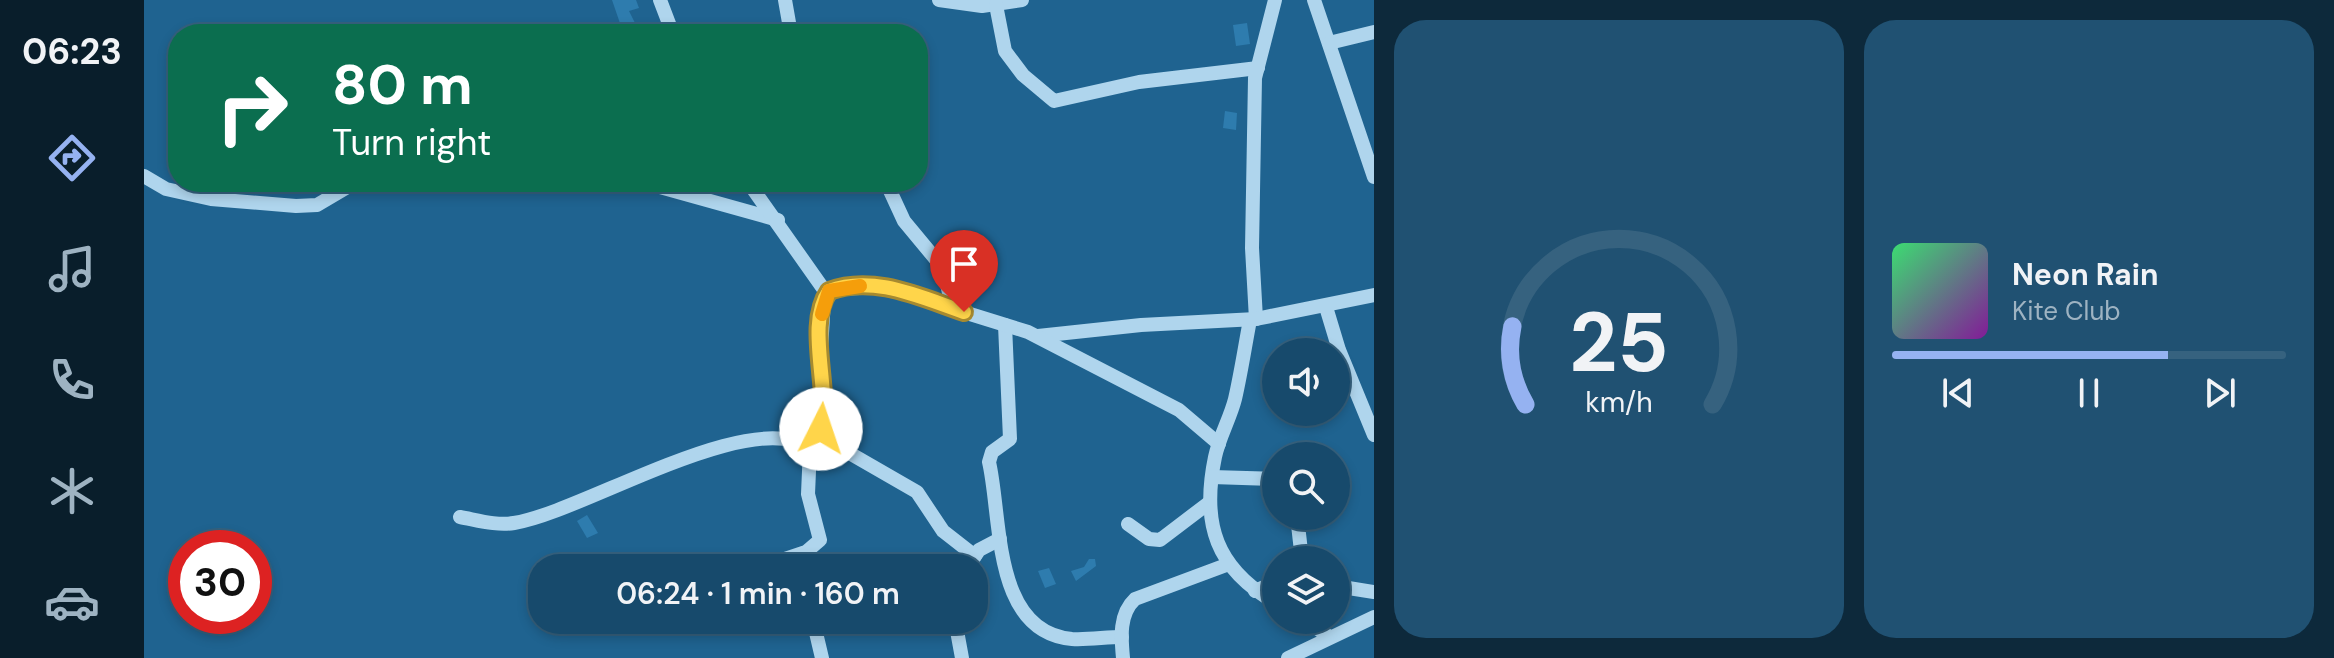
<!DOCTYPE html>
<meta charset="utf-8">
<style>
body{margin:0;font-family:"DM Sans",sans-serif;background:#205172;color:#f1f3f6;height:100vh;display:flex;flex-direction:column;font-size:30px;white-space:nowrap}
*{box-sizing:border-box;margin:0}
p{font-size:26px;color:#9eb3c2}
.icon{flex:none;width:44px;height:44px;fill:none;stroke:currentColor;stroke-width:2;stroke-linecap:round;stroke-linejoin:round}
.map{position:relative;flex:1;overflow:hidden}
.sheet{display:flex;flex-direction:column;gap:20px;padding:20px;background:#0d293b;width:960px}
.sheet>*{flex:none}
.hud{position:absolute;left:24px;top:24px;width:760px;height:168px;border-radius:32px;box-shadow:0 4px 12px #0003,0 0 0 2px #36627f;background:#0b6e4f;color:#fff;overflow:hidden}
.fabs{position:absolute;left:1118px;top:338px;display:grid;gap:16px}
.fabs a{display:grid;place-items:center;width:88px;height:88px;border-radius:50%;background:#174a6c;box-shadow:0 4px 12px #0003,0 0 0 2px #36627f;font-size:40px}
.speed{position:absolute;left:24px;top:530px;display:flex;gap:16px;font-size:40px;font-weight:700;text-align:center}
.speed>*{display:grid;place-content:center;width:104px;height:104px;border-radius:50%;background:#174a6c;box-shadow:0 4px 12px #0003,0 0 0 2px #36627f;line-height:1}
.speed .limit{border:12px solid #d22;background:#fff;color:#111}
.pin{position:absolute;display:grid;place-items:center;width:68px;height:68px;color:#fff;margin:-82px -34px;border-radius:50% 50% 50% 0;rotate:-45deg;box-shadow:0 0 8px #0007}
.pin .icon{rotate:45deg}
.me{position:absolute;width:88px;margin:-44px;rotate:4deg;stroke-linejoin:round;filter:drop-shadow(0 0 6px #0008)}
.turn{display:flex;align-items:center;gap:28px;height:168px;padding:0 32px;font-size:36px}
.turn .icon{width:104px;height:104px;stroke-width:2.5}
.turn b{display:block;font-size:56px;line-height:68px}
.sheet .widget{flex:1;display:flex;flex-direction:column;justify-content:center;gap:12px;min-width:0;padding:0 28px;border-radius:32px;background:#205172}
.sheet .dial{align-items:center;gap:0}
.dial svg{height:208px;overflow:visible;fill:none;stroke:#36627f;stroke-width:7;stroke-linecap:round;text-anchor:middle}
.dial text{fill:#f1f3f6;stroke:none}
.song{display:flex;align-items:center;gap:24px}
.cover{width:96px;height:96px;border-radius:12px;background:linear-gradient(135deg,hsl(140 70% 55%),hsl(290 70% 35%))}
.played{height:8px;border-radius:4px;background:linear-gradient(90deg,#95b2f1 70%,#36627f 70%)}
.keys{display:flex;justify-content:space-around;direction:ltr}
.sheet .tiles{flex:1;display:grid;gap:20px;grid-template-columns:repeat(2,1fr)}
.trip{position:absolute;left:384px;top:554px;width:460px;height:80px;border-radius:32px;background:#174a6c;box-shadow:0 4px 12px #0003,0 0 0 2px #36627f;font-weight:600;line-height:80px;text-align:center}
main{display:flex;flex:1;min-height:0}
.tab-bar{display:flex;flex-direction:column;width:144px;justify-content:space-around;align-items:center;background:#091e2b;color:#9eb3c2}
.tab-bar .icon{width:56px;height:56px}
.tab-bar .active{color:#95b2f1}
.tab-bar b{font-size:36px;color:#f1f3f6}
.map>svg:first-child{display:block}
</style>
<main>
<nav class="tab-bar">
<b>06:23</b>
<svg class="icon active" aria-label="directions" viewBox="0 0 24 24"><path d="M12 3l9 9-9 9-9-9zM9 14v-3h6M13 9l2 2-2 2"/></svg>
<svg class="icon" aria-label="music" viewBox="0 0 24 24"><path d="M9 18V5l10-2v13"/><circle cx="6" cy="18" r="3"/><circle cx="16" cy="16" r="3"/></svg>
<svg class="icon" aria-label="phone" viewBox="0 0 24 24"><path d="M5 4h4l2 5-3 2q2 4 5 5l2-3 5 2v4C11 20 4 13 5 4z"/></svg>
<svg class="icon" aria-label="climate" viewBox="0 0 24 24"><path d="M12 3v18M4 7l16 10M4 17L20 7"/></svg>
<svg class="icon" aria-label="car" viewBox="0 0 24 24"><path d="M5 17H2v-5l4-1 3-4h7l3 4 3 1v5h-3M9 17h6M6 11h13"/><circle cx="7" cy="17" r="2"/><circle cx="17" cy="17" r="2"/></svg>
</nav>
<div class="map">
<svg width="1230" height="658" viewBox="0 0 1230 658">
<rect width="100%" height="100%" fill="#1f6390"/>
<!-- building -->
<g fill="#2e7cae">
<path d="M468 0H492L495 8 485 11 492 25 479 32Z"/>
<path d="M1103 23 1106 44 1092 46 1089 25Z"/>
<path d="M1081 111 1093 113 1092 130 1079 128Z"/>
<path d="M443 515 454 533 443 538 433 521Z"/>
<path d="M945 559H951L952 566 932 581 927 571 940 567Z"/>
<path d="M905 568 912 584 901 588 894 571Z"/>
</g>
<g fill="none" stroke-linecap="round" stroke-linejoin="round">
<!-- minor -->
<g stroke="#afd5ed" stroke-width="14">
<path d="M516 0 529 34"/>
<path d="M641 0 647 34"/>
<path d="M795 0 838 6 878 0"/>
<path d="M1170 0 1230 177"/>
<path d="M852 5 861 51 879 75 910 101 995 82 1114 68"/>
<path d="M1185 43 1230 32"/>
<path d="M0 176 22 189 67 199 152 206 173 205 212 182"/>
<path d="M498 182 634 220"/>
<path d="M604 182 683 294"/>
<path d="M742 182 760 221 799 268 809 309"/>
<path d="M1182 307 1195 350 1230 435"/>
<path d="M1112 319 1108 248 1111 78 1131 0"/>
<path d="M1106 320C1101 346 1097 373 1091 399 1086 419 1075 437 1071 457 1057 524 1072 569 1132 603"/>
<path d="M861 325 866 439 848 452 845 462C858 518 848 632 928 639 944 640 962 637 978 637"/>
<path d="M894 336 997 325 1112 319 1230 295"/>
<path d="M670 440 707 454 773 492 799 531 831 556"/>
<path d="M1068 477 1132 479"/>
<path d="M1153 516 1158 560"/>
<path d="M316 517C333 520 353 526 370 523 439 512 606 406 666 448"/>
<path d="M984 524 1005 539 1016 540 1066 502"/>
<path d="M614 568 662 552 676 540 664 494 666 448 681 413 676 366 680 300 692 289 739 287 884 332 1035 410 1075 444"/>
<path d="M823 568 835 550 856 539"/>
<path d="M1192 586 1230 592"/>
<path d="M1111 591 1132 582"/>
<path d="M669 620 678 658"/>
<path d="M811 620 818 658"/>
<path d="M1161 620 1184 636"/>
<path d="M979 658C977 637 975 614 991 599L1085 564"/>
<path d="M1144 658 1230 617"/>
</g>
</g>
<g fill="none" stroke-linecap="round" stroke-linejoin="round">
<!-- route casing -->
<g stroke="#a68a30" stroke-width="20">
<path id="route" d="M677 429C687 390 661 325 685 291 730 274 778 298 820 312"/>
</g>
<!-- route -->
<use href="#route" stroke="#ffd54a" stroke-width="14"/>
<!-- slow -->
<path stroke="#f59e0b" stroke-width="14" d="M678 314 685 291 716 286"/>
</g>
</svg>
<div class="fabs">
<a><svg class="icon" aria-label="sound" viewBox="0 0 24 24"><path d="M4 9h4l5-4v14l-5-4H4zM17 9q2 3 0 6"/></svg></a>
<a><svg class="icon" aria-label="search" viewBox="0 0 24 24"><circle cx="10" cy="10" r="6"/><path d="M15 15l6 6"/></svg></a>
<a><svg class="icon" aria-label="layers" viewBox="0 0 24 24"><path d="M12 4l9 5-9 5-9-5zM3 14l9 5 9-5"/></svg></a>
</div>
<div class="speed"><div class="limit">30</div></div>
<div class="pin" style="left:820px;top:312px;background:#d93025"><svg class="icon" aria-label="arrive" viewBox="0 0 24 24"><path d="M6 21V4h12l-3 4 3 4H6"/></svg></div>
<svg class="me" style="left:677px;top:429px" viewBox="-20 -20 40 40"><circle r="19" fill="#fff"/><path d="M0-13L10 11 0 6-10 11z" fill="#ffd54a"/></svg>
<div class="trip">06:24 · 1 min · 160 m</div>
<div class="hud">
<div class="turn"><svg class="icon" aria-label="right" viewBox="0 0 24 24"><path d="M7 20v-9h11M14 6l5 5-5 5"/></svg><div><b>80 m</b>Turn right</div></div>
</div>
</div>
<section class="sheet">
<div class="tiles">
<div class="widget dial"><svg viewBox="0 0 100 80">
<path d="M14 69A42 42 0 1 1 86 69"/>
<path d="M14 69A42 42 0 0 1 9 39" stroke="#95b2f1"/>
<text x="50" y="56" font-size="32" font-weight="700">25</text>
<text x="50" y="72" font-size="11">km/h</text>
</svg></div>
<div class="widget">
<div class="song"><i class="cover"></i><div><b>Neon Rain</b><p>Kite Club</p></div></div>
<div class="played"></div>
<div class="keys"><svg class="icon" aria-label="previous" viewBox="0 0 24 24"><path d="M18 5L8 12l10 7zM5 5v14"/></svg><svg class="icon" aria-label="pause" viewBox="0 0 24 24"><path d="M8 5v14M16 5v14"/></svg><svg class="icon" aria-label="next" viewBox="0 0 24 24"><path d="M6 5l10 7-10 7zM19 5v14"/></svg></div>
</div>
</div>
</section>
</main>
